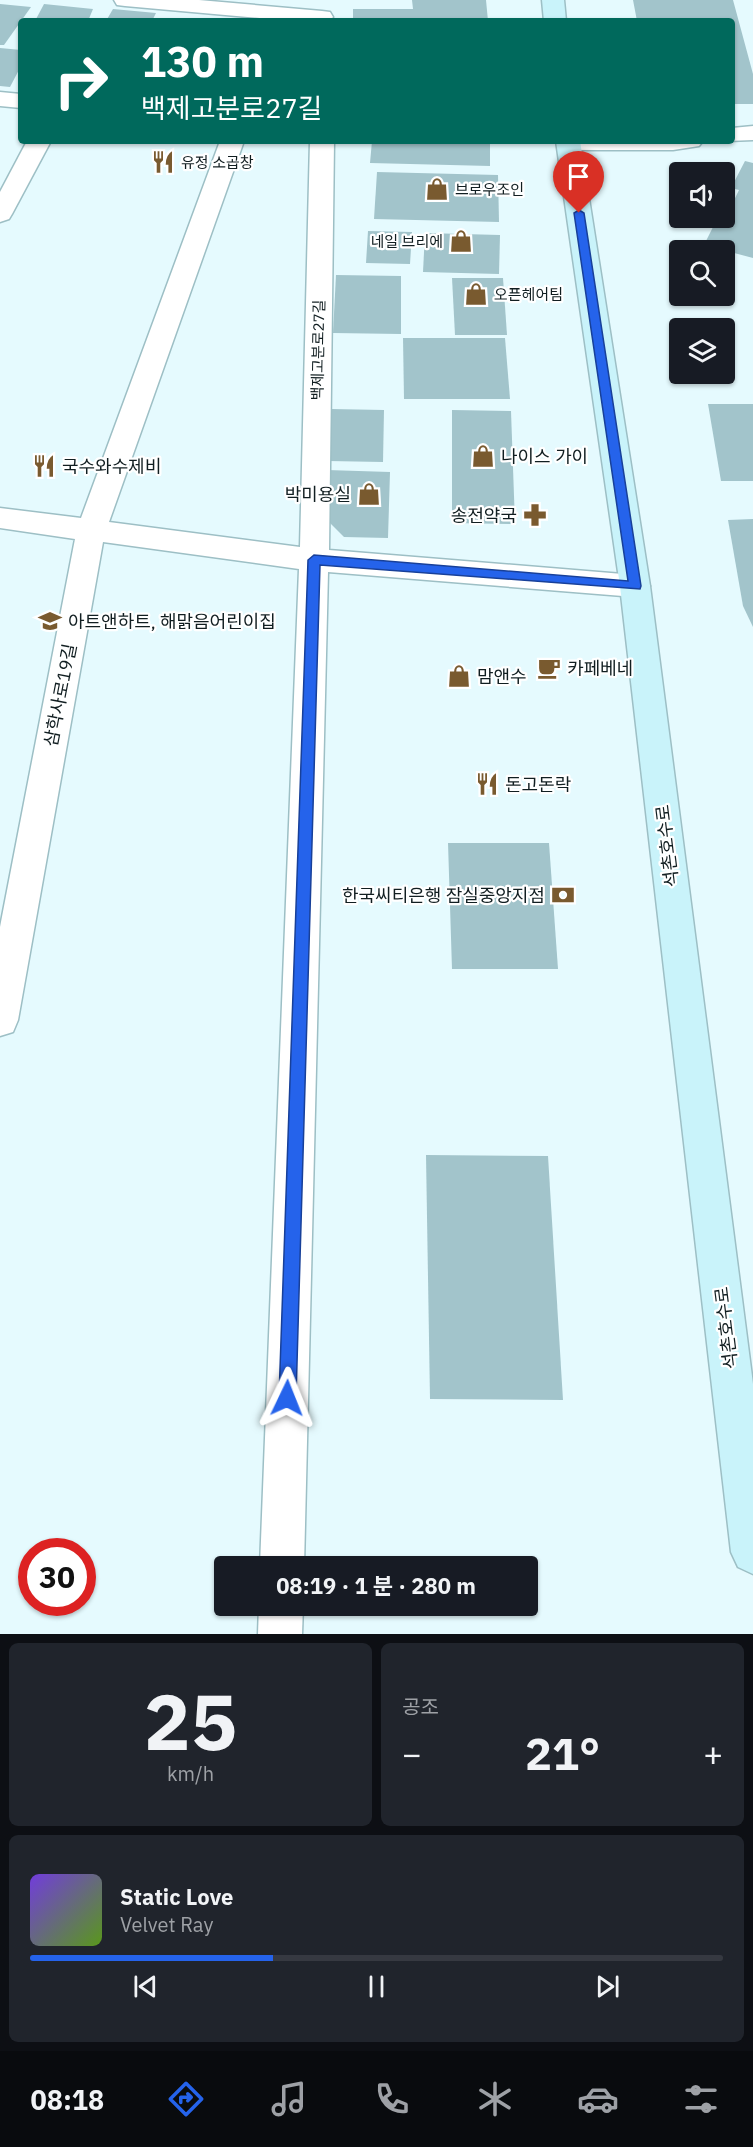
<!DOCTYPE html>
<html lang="ko">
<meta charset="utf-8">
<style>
body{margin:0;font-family:"IBM Plex Sans","Noto Sans KR",sans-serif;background:#20242c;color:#f1f3f6;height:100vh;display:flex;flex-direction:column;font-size:22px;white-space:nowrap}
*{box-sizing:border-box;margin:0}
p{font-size:20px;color:#9ea1a6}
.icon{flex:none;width:33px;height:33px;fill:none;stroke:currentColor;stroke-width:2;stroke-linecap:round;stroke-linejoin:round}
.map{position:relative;height:1634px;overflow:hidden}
.side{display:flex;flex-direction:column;gap:9px;padding:9px;background:#0d0f14;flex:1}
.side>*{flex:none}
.guide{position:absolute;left:18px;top:18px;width:717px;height:126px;border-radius:6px;box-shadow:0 2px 4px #0004;background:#00695c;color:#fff;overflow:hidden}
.buttons{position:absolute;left:669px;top:162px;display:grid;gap:12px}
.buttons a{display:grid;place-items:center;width:66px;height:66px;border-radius:6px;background:#171b24;box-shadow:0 2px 4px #0004;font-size:30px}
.speed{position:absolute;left:18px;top:1538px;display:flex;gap:12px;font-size:30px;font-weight:700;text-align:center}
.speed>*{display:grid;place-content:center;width:78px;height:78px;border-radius:50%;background:#171b24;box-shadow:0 2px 4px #0004;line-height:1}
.speed .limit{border:9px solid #d22;background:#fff;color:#111}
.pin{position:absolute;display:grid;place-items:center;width:51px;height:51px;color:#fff;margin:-62px -26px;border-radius:50% 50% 50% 0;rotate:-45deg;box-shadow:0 0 6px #0007}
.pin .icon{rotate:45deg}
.me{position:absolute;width:66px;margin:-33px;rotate:2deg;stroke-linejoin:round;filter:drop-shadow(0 0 4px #0008)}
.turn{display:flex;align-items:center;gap:21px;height:126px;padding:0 24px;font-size:27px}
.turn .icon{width:78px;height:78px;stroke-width:2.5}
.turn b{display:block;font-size:42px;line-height:51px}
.big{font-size:45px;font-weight:700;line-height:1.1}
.side .card{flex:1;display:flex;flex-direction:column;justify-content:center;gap:9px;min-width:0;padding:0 21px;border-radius:9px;background:#20242c}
.side .dial{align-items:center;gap:0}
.dial b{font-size:78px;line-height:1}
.song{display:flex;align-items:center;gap:18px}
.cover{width:72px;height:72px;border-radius:9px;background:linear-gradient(135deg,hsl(260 70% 55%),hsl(90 70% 35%))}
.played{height:6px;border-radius:3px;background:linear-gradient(90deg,#2563eb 35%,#363941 35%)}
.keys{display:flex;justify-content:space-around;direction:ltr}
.heat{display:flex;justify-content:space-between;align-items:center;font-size:33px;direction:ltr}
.side .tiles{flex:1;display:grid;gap:9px;grid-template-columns:1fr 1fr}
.card:last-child{grid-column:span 2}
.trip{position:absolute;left:214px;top:1556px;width:324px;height:60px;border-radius:6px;background:#171b24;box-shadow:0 2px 4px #0004;font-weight:700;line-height:60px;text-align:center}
.tabs{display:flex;height:96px;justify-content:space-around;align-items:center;background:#090b0e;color:#9ea1a6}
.tabs .icon{width:42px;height:42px}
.tabs .on{color:#2563eb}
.tabs b{font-size:27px;color:#f1f3f6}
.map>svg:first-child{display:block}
</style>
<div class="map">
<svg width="753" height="1634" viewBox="0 0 753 1634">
<rect width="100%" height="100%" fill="#e5fafe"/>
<!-- building -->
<g fill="#a2c4cb">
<path d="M412 0H486L488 21H353V9H413Z"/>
<path d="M633 0H733L753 74V104H732V21H637Z"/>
<path d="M0 4 31 7 4 45H0Z"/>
<path d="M44 4 93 9 88 21H35Z"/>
<path d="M113 9 156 13 152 21H106Z"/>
<path d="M0 48 21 50V66L10 87 0 86Z"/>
<path d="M372 141H490V166L370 163Z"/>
<path d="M745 161 753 163V258L704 245 715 223 722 225 739 190 731 188Z"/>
<path d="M377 172 498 175 499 222 374 219Z"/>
<path d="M368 231 412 232 410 264 366 263Z"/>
<path d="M425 233 500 235 499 274 423 272Z"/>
<path d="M336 275 401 276V334L333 333Z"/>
<path d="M452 278H503L507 335H455Z"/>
<path d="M403 338H505L510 399H404Z"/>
<path d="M708 404H753V481H721Z"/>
<path d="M331 409 384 410 383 462 328 461Z"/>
<path d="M452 410 511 411 515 524 452 523Z"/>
<path d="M327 470 390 472 388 538 344 537 325 518Z"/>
<path d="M753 519V627L743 606 728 520Z"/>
<path d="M448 843H549L558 969H452Z"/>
<path d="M426 1155 548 1156 563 1400 430 1399Z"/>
</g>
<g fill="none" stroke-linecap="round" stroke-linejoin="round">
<!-- street casing -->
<g stroke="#9dbfc5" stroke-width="3">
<g id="street">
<path d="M114 0H199L322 11 330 12 333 17 330 21H294L125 6 117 5Z"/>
<path d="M0 92 21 94V108L0 106Z"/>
<path d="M753 126V140L728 141H732V128Z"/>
<path d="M27 141H51L12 214 9 219 0 222V192Z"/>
<path d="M220 141H244L109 522 300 547 310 141H334L329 550 635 575 645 578 650 586 645 594 635 597 328 572 304 1566H260L299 569 103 542 18 1020 13 1032 0 1036V927L75 539 0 528V508L81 518Z"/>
<path d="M558 141H703L699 146 673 150H568L560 148 556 143Z"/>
<path d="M259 1605H303L302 1634H258Z"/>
</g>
</g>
<!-- secondary casing -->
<g stroke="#9dbfc5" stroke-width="3">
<g id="secondary">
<path d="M542 0H564L566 21H544Z"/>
<path d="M556 141H580L650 586 753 1384V1574L738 1567 731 1552 620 586Z"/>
</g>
</g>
<!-- street -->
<use href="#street" fill="#fff" fill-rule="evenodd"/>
<!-- secondary -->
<use href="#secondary" fill="#c9f3fa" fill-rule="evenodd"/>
</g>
<!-- route -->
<path fill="#2563eb" stroke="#184099" stroke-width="1.5" d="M579 210 584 213 641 586 640 589 320 565 296 1398 293 1404 287 1407 281 1404 279 1398 308 560 314 555 628 581 574 213Z"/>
<!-- icons -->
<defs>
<g id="restaurant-bare" transform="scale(1.8)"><path d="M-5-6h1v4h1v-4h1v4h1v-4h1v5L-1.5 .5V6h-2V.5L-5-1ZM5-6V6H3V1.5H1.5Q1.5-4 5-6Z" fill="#795a2f" stroke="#fff" stroke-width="2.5" paint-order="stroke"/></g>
<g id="shop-bare" transform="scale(1.8)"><path d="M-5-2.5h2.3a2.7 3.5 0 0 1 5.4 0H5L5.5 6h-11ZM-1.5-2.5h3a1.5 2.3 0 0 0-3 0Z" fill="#795a2f" stroke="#fff" stroke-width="2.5" paint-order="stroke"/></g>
<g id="pharmacy-bare" transform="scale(1.8)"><path d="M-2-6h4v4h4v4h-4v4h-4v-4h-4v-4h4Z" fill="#795a2f" stroke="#fff" stroke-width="2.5" paint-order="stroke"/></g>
<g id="school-bare" transform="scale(1.8)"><path d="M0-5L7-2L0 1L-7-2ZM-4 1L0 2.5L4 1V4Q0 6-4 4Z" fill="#795a2f" stroke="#fff" stroke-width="2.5" paint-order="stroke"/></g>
<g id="cafe-bare" transform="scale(1.8)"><path d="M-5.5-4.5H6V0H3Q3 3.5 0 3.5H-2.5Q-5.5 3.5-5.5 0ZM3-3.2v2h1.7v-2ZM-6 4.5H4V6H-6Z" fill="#795a2f" stroke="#fff" stroke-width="2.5" paint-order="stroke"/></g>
<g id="bank-bare" transform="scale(1.8)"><path d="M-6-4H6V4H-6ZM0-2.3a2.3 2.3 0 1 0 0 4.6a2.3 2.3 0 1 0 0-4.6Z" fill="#795a2f" stroke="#fff" stroke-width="2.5" paint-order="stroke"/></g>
</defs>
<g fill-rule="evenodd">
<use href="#restaurant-bare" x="163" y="162"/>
<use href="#shop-bare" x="437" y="189"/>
<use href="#shop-bare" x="461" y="241"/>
<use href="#shop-bare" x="476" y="294"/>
<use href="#shop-bare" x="483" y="456"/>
<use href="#restaurant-bare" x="44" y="466"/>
<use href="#shop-bare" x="369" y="494"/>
<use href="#pharmacy-bare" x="535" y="515"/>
<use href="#school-bare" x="50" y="621"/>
<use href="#cafe-bare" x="549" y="668"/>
<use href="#shop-bare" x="459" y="676"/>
<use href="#restaurant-bare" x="487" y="784"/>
<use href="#bank-bare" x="563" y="895"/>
</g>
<g text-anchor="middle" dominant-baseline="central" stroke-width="4.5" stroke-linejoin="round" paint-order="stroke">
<!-- far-poi labels -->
<g font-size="15" fill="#111e21" stroke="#fff" text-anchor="start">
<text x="181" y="162">유정 소곱창</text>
<text x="455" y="189">브로우조인</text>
<text x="443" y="241" text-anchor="end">네일 브리에</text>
<text x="494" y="294">오픈헤어팀</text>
</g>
<!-- far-street labels -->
<g font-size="15" fill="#111e21" stroke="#fff">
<text transform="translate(318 350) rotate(-89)">백제고분로27길</text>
</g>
<!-- poi labels -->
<g font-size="18" fill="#111e21" stroke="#fff" text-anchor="start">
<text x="501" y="456">나이스 가이</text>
<text x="62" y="466">국수와수제비</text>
<text x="351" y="494" text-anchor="end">박미용실</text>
<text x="517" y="515" text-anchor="end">송전약국</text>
<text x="68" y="621">아트앤하트, 해맑음어린이집</text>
<text x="567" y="668">카페베네</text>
<text x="477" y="676">맘앤수</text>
<text x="505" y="784">돈고돈락</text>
<text x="545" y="895" text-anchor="end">한국씨티은행 잠실중앙지점</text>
</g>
<!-- street labels -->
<g font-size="18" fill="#111e21" stroke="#fff">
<text transform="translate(60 695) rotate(-79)">삼학사로19길</text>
<text transform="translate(667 846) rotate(-97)">석촌호수로</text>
<text transform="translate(726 1328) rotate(-97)">석촌호수로</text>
</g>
</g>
</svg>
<div class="buttons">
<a><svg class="icon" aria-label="sound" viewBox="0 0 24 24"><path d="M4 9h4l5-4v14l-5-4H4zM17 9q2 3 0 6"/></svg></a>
<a><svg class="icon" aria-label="search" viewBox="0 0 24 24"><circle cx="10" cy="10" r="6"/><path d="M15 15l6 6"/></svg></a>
<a><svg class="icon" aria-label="layers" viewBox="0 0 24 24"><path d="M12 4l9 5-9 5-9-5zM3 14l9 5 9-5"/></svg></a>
</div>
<div class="speed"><div class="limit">30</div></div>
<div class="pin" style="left:579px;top:213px;background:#d93025"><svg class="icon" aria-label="arrive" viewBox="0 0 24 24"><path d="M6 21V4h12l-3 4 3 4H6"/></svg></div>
<svg class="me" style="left:287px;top:1398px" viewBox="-20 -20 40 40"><path d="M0-17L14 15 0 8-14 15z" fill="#2563eb" stroke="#fff" stroke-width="4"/></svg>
<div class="trip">08:19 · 1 분 · 280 m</div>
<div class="guide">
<div class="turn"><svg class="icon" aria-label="right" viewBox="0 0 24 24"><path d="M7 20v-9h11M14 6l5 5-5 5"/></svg><div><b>130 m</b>백제고분로27길</div></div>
</div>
</div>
<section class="side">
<div class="tiles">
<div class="card dial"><b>25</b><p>km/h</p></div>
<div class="card"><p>공조</p>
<div class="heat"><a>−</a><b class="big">21°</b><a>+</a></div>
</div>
<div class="card">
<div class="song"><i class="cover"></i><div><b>Static Love</b><p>Velvet Ray</p></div></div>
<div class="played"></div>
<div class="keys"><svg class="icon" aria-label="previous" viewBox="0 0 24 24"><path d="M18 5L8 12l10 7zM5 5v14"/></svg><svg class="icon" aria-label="pause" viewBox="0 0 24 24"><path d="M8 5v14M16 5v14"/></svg><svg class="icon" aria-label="next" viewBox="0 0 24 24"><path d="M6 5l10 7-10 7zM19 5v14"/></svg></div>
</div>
</div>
</section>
<nav class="tabs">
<b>08:18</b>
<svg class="icon on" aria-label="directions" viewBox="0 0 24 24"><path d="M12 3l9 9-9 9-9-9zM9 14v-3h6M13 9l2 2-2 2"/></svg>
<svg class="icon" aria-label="music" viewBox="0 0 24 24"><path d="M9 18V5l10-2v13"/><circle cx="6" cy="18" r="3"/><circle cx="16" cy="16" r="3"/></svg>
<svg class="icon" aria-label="phone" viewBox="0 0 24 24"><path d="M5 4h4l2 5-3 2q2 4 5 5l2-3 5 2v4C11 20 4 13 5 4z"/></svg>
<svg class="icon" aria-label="climate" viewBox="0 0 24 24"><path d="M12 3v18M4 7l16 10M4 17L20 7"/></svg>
<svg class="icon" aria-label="car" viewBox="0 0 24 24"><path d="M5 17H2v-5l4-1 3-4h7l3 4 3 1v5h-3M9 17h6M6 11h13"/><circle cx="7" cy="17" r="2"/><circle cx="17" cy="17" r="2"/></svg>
<svg class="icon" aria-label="filters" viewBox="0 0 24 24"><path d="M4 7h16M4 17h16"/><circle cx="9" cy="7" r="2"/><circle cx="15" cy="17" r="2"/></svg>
</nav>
